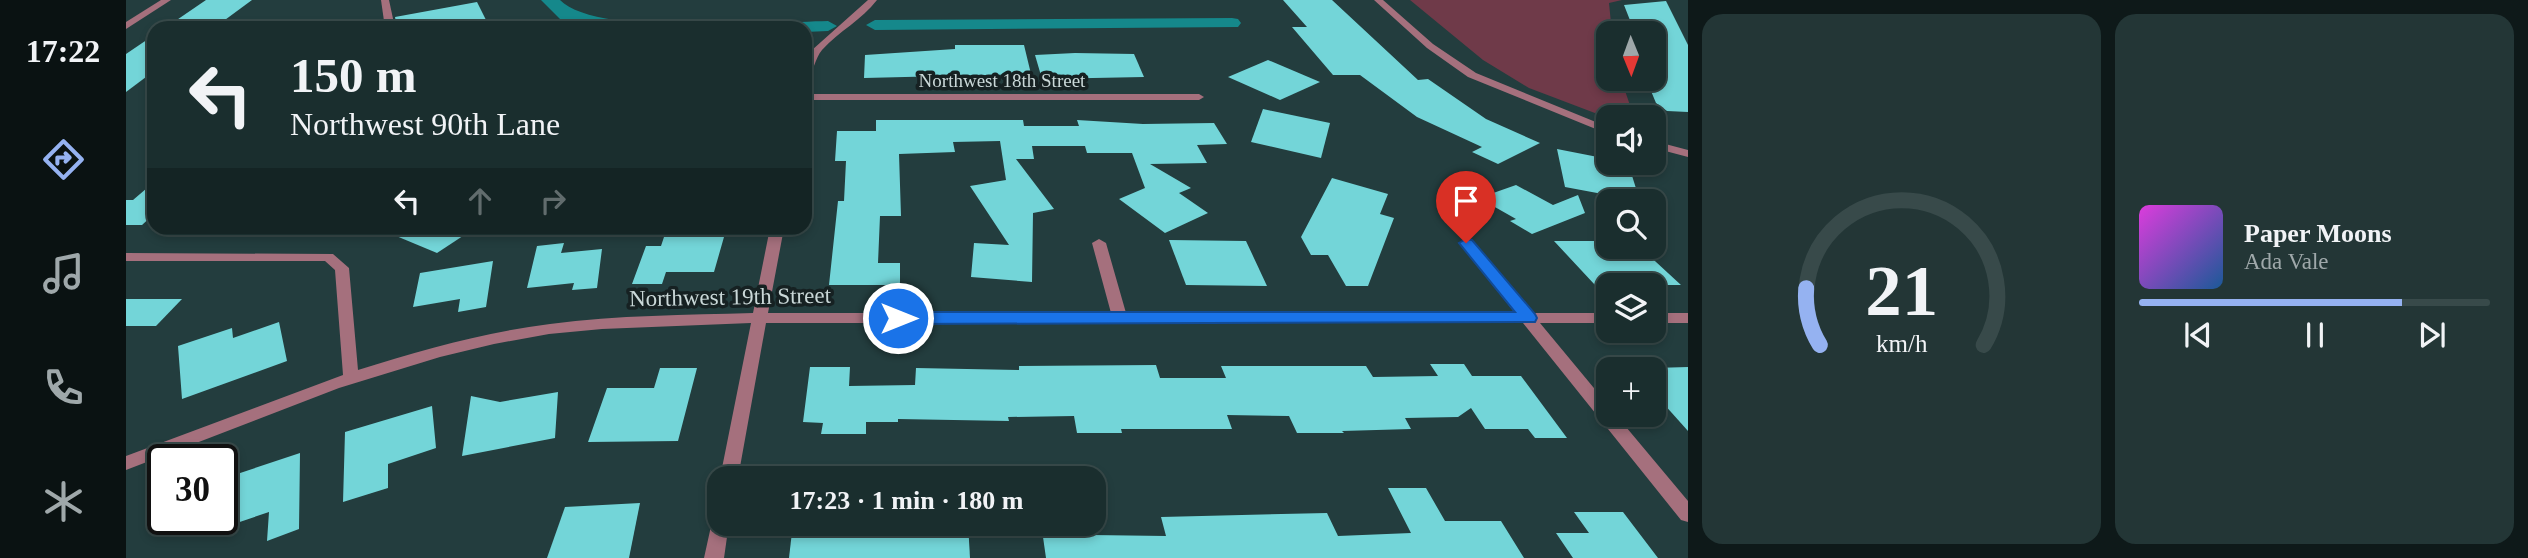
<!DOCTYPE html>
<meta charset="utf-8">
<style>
body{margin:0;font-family:Georgia,serif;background:#233636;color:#f1f3f6;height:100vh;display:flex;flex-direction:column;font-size:26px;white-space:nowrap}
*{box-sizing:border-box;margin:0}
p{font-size:23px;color:#9fa8aa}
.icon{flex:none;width:38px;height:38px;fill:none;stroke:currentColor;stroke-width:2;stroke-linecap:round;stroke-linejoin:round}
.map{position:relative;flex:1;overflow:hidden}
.panel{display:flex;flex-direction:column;gap:14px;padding:14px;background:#0e1919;width:840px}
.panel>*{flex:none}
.top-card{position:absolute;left:21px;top:21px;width:665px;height:214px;border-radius:21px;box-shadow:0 4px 10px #0003,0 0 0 2px #384a4a;background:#1a2e2e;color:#f1f3f6;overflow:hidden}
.needle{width:46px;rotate:179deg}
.fabs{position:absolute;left:1470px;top:21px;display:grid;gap:14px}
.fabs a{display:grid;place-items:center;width:70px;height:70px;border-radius:14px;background:#1a2e2e;box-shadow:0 4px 10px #0003,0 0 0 2px #384a4a;font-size:35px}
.speed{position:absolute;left:21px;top:444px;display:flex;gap:14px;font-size:35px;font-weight:700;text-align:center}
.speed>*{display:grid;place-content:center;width:91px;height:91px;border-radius:50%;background:#1a2e2e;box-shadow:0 4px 10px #0003,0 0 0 2px #384a4a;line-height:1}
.speed .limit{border:4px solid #111;border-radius:10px;background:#fff;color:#111}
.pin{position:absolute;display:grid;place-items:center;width:60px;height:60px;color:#fff;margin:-72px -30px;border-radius:50% 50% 50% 0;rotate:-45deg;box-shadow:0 0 7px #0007}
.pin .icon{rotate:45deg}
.me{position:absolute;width:77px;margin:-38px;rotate:90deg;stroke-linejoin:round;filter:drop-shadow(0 0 5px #0008)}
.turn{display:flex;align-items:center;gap:24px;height:147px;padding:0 28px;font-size:32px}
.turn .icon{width:91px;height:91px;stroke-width:2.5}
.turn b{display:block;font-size:49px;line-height:60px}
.lanes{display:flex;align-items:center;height:66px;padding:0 28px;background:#0003;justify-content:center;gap:35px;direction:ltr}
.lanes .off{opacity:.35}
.panel .tile{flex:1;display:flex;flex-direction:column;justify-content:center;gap:10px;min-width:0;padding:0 24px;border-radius:21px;background:#233636}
.panel .dial{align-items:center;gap:0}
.dial svg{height:182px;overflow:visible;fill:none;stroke:#384a4a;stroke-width:7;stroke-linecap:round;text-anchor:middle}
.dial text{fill:#f1f3f6;stroke:none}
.song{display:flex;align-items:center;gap:21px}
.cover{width:84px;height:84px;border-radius:10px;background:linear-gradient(135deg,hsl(300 70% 55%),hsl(210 70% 35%))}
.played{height:7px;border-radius:4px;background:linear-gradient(90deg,#95b2f1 75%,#384a4a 75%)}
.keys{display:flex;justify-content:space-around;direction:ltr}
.panel .tiles{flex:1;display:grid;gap:14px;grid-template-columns:repeat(2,1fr)}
.trip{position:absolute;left:581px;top:466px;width:399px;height:70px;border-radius:21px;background:#1a2e2e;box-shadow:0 4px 10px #0003,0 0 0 2px #384a4a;font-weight:800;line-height:70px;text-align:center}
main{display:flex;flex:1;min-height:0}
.menu{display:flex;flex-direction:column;width:126px;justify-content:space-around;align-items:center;background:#0a1212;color:#9fa8aa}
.menu .icon{width:49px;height:49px}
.menu .active{color:#95b2f1}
.menu b{font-size:32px;color:#f1f3f6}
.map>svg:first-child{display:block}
</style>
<main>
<nav class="menu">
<b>17:22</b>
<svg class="icon active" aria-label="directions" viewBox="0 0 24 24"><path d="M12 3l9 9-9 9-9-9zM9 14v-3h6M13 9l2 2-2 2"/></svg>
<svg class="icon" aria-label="music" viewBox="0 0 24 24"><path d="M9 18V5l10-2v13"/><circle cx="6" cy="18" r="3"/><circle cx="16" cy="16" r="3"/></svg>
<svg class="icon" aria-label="phone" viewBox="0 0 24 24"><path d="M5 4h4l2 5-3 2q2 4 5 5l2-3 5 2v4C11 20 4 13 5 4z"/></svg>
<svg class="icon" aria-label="climate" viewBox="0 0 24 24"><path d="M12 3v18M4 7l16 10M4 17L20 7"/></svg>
</nav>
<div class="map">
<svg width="1562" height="558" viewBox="0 0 1562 558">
<rect width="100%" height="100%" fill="#233d3e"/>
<!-- green -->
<path fill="#6f3a49" d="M1284 0H1496L1483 3 1486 33H1482V79H1495L1508 117 1482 118 1403 88 1357 60Z"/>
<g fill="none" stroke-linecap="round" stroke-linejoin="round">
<!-- canal -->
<g fill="#15888b" fill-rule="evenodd">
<path d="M415 0H434C469 37 648 22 702 21L711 26 702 31 679 32V28H466L434 19Z"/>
<path d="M1106 18 1112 19 1115 23 1112 27 749 30 740 25 749 20Z"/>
</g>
</g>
<!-- building -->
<g fill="#73d5d8">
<path d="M80 0H126L88 28H39Z"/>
<path d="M1157 0H1206L1292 80 1302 79 1360 119 1414 143 1372 164 1346 152 1356 147 1291 117 1234 75H1207L1166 27H1181Z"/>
<path d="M1540 1 1562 45V112L1541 111 1530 103 1520 79H1528V33H1509L1498 5Z"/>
<path d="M351 2 364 28H271L269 17Z"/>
<path d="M28 35V71L0 92V54Z"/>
<path d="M829 45H898L905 74 738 78 739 55 829 49Z"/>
<path d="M949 53 1008 54 1018 77 916 79 909 55Z"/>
<path d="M1142 60 1194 82 1154 100 1102 77Z"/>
<path d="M1137 109 1204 123 1195 158 1125 142Z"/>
<path d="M750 120H897L898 126H953L951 120 1017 124 1088 123 1101 144 1071 145 1081 163 1024 164 1065 188 1053 193 1082 213 1039 233 993 199 1019 188 1006 153H961L959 146H906L908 159H890L928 209 907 213 906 282 845 277 848 243 883 245 844 186 880 180 874 141 827 142 829 152 773 154 775 216H754L752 263H774V285H703L712 201H718L720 161H709L711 131H750Z"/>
<path d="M1431 149 1482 159V163H1502L1514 201 1439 187Z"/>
<path d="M1206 178 1262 194 1254 214 1268 218 1242 286H1220L1202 255H1185L1175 237Z"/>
<path d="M28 182V214L16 225H0V200H7Z"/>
<path d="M1390 185 1427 205 1452 195 1459 213 1406 234 1384 221 1390 219 1353 198Z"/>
<path d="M251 228H349L311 253Z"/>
<path d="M538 237H598L588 272H540L536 284H506L520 246H535Z"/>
<path d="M1043 240 1120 241 1141 286 1060 285Z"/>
<path d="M1428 241H1482V247L1517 250 1555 285H1469Z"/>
<path d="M438 243 435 253 476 249 471 288 446 290 448 283 401 288 411 246Z"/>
<path d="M367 261 360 307 332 312 334 299 287 307 294 273Z"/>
<path d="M0 299H56L30 326H0Z"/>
<path d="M153 322 161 361 56 399 52 346 106 328 107 338Z"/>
<path d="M1304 364H1338L1346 376H1395L1441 438H1409L1402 429H1359L1345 408 1332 417 1279 418 1285 429 1216 431 1218 433H1171L1163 416 1101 415 1106 429H995L996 433H951L948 416 882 417 883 421 772 419V422H740V434H695L697 423 677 422 684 367H724L723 386 789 385 790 368 893 370V366L1030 365 1034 378H1100L1095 366H1240L1247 377 1312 376Z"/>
<path d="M1562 367V431L1528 393V368Z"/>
<path d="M534 368H571L552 441 462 442 481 388H528Z"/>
<path d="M432 392 429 438 336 456 345 396 374 402Z"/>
<path d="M306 406 310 448 262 464V488L217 502 219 432Z"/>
<path d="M174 453 173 529 141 541 143 512 96 528V479Z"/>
<path d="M1262 488H1300L1319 521H1375L1398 558H920L915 523H963L965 535 1040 536 1035 517 1201 513 1212 536 1285 533Z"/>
<path d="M514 503 503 558H421L439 507Z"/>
<path d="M1448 512H1497L1532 558H1447L1430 533H1463Z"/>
<path d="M667 523H842L844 558H663Z"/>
</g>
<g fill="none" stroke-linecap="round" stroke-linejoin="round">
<!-- street -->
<g fill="#a5707d" fill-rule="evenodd">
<path d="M35 0H45L0 29V22Z"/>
<path d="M255 0H263L269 28H259Z"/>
<path d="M742 0H751C736 20 713 31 696 50 689 58 688 73 679 78V61L686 50Z"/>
<path d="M1248 0H1257L1307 44 1350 73 1482 127V134L1342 77 1301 48Z"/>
<path d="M679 94H1073L1078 97 1073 100H679Z"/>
<path d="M1528 141 1562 150V157L1528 148Z"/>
<path d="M644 228H658L642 313H985L966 243 973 239 980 243 1000 313H1389L1333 243 1340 239 1345 240 1406 313H1482V323H1414L1482 405V415H1490L1562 501V522L1555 520 1397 323H640L612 478H594L625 323 476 329 423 334 368 344 314 357 213 388 0 470V456L217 375 209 270 199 261H0V253L207 254 223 268 232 370C295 350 359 332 424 324 492 315 560 315 627 313Z"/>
<rect x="1528" y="313" width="34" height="10"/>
<path d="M593 515V523H603L598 558H578L587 517Z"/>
</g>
</g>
<!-- route -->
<path fill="#1a73e8" stroke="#114b97" stroke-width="2" d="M1340 239 1346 240 1409 314 1411 318 1409 322 772 324 764 318 772 312H1389L1333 243Z"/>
<g text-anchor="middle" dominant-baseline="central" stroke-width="7" stroke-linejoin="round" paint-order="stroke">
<!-- far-street labels -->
<g font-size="19" fill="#cad8d8" stroke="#162122">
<text x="876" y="80">Northwest 18th Street</text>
</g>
<!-- street labels -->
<g font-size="23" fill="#cad8d8" stroke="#162122">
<text transform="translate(604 297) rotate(-1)">Northwest 19th Street</text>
</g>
</g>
</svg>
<div class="fabs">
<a><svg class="needle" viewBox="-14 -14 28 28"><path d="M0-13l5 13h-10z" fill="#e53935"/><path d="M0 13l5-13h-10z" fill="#9fa8aa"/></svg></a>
<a><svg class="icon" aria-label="sound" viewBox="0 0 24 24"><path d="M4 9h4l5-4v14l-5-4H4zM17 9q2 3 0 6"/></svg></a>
<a><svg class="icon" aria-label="search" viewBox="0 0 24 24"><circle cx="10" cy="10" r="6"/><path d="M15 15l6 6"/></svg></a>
<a><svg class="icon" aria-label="layers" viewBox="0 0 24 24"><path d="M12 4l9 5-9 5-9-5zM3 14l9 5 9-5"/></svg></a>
<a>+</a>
</div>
<div class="speed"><div class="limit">30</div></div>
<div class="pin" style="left:1340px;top:243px;background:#d93025"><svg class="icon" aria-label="arrive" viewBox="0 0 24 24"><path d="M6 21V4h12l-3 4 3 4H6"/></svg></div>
<svg class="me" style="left:772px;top:318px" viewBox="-20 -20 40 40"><circle r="17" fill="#1a73e8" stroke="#fff" stroke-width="3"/><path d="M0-11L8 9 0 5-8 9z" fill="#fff"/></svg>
<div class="trip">17:23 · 1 min · 180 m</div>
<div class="top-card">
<div class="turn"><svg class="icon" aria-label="left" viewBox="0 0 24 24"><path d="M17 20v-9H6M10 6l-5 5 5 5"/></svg><div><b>150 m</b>Northwest 90th Lane</div></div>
<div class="lanes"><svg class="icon" aria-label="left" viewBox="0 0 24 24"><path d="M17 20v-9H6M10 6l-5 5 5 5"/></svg><svg class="icon off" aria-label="ahead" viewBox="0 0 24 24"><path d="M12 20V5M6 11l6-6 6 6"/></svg><svg class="icon off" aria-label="right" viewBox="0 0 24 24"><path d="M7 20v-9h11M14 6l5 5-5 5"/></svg></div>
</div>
</div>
<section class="panel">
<div class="tiles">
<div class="tile dial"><svg viewBox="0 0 100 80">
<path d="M14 69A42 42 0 1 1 86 69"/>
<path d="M14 69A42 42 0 0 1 8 44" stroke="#95b2f1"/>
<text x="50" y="56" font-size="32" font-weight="700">21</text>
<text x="50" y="72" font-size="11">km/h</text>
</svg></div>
<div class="tile">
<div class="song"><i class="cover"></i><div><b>Paper Moons</b><p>Ada Vale</p></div></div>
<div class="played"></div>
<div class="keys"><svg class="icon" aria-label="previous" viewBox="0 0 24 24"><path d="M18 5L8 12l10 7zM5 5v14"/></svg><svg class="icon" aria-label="pause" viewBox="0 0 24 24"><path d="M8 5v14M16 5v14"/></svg><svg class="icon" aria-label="next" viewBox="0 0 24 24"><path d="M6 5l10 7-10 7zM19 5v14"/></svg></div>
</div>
</div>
</section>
</main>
